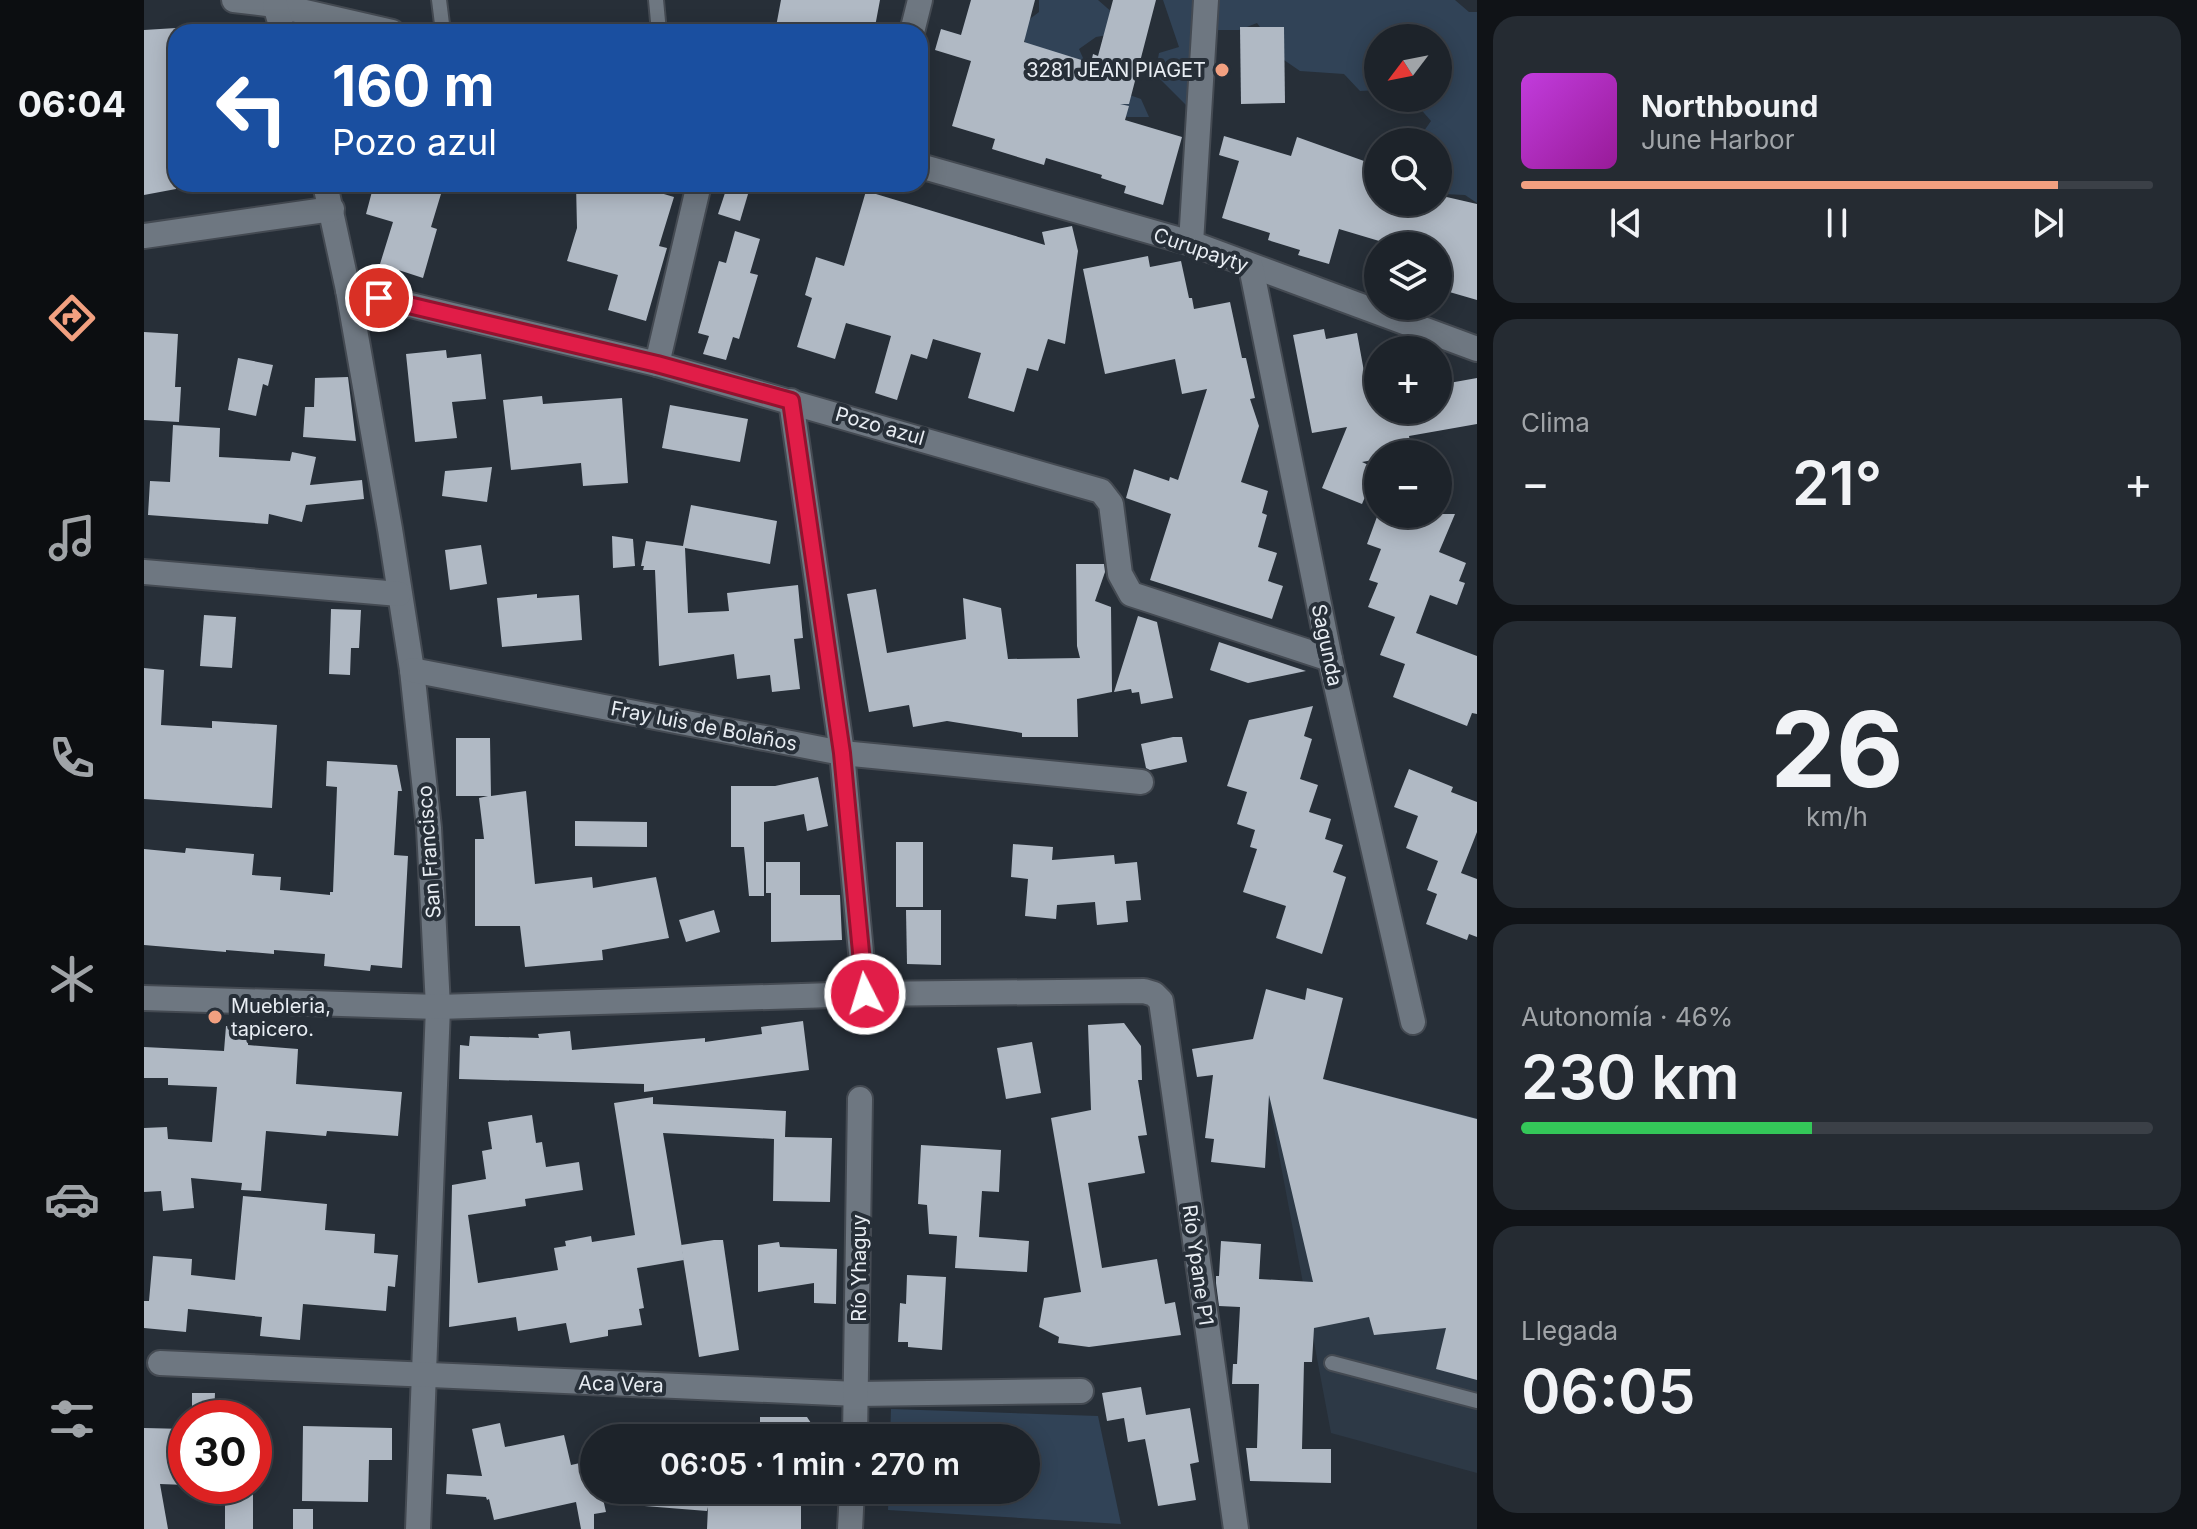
<!DOCTYPE html>
<html lang="es">
<meta charset="utf-8">
<style>
body{margin:0;font-family:Inter,sans-serif;background:#252b32;color:#f1f3f6;height:100vh;display:flex;flex-direction:column;font-size:30px;white-space:nowrap}
*{box-sizing:border-box;margin:0}
p{font-size:26px;color:#a0a4a8}
.icon{flex:none;width:44px;height:44px;fill:none;stroke:currentColor;stroke-width:2;stroke-linecap:round;stroke-linejoin:round}
.map{position:relative;flex:1;overflow:hidden}
.details{display:flex;flex-direction:column;gap:16px;padding:16px;background:#101317;width:720px}
.details>*{flex:none}
.top-card{position:absolute;left:24px;top:24px;width:760px;height:168px;border-radius:24px;box-shadow:0 4px 20px #0003,0 0 0 2px #3b4047;background:#1a4fa0;color:#fff;overflow:hidden}
.needle{width:52px;rotate:238deg}
.controls{position:absolute;left:1220px;top:24px;display:grid;gap:16px}
.controls a{display:grid;place-items:center;width:88px;height:88px;border-radius:50%;background:#1d232a;box-shadow:0 4px 20px #0003,0 0 0 2px #3b4047;font-size:40px}
.speed{position:absolute;left:24px;top:1400px;display:flex;gap:16px;font-size:40px;font-weight:700;text-align:center}
.speed>*{display:grid;place-content:center;width:104px;height:104px;border-radius:50%;background:#1d232a;box-shadow:0 4px 20px #0003,0 0 0 2px #3b4047;line-height:1}
.speed .limit{border:12px solid #d22;background:#fff;color:#111}
.pin{position:absolute;display:grid;place-items:center;width:68px;height:68px;color:#fff;margin:-34px;border:4px solid #fff;border-radius:50%;box-shadow:0 2px 8px #0007}
.me{position:absolute;width:88px;margin:-44px;rotate:355deg;stroke-linejoin:round;filter:drop-shadow(0 0 6px #0008)}
.turn{display:flex;align-items:center;gap:28px;height:168px;padding:0 32px;font-size:36px}
.turn .icon{width:104px;height:104px;stroke-width:2.5}
.turn b{display:block;font-size:56px;line-height:68px}
.big{font-size:60px;font-weight:600;line-height:1.1}
.details .tile{flex:1;display:flex;flex-direction:column;justify-content:center;gap:12px;min-width:0;padding:0 28px;border-radius:24px;background:#252b32}
.details .dial{align-items:center;gap:0}
.dial b{font-size:104px;line-height:1}
.song{display:flex;align-items:center;gap:24px}
.cover{width:96px;height:96px;border-radius:12px;background:linear-gradient(135deg,hsl(290 70% 55%),hsl(300 70% 35%))}
.played{height:8px;border-radius:4px;background:linear-gradient(90deg,#f2a080 85%,#3b4047 85%)}
.keys{display:flex;justify-content:space-around;direction:ltr}
.heat{display:flex;justify-content:space-between;align-items:center;font-size:44px;direction:ltr}
.charge{height:12px;border-radius:6px;background:linear-gradient(90deg,#34c759 46%,#3b4047 0)}
.trip{position:absolute;left:436px;top:1424px;width:460px;height:80px;border-radius:40px;background:#1d232a;box-shadow:0 4px 20px #0003,0 0 0 2px #3b4047;font-weight:600;line-height:80px;text-align:center}
main{display:flex;flex:1;min-height:0}
.tab-bar{display:flex;flex-direction:column;width:144px;justify-content:space-around;align-items:center;background:#0c0e11;color:#a0a4a8}
.tab-bar .icon{width:56px;height:56px}
.tab-bar .on{color:#f2a080}
.tab-bar b{font-size:36px;color:#f1f3f6}
.map>svg:first-child{display:block}
</style>
<main>
<nav class="tab-bar">
<b>06:04</b>
<svg class="icon on" aria-label="directions" viewBox="0 0 24 24"><path d="M12 3l9 9-9 9-9-9zM9 14v-3h6M13 9l2 2-2 2"/></svg>
<svg class="icon" aria-label="music" viewBox="0 0 24 24"><path d="M9 18V5l10-2v13"/><circle cx="6" cy="18" r="3"/><circle cx="16" cy="16" r="3"/></svg>
<svg class="icon" aria-label="phone" viewBox="0 0 24 24"><path d="M5 4h4l2 5-3 2q2 4 5 5l2-3 5 2v4C11 20 4 13 5 4z"/></svg>
<svg class="icon" aria-label="climate" viewBox="0 0 24 24"><path d="M12 3v18M4 7l16 10M4 17L20 7"/></svg>
<svg class="icon" aria-label="car" viewBox="0 0 24 24"><path d="M5 17H2v-5l4-1 3-4h7l3 4 3 1v5h-3M9 17h6M6 11h13"/><circle cx="7" cy="17" r="2"/><circle cx="17" cy="17" r="2"/></svg>
<svg class="icon" aria-label="filters" viewBox="0 0 24 24"><path d="M4 7h16M4 17h16"/><circle cx="9" cy="7" r="2"/><circle cx="15" cy="17" r="2"/></svg>
</nav>
<div class="map">
<svg width="1333" height="1529" viewBox="0 0 1333 1529">
<rect width="100%" height="100%" fill="#272f38"/>
<!-- built -->
<path fill="#2d3946" d="M1118 1064 1333 1118V1473L1187 1433Z"/>
<!-- green -->
<g fill="#314357">
<path d="M895 0H954L970 14 975 33 952 37 935 49 943 67 977 92 997 99 1005 117H983L882 48 878 25 895 12Z"/>
<path d="M1019 0H1311L1325 12H1333V203L1321 195 1300 194 1294 200V142H1263L1275 138 1287 121 1267 98H1294V38H1234V90L1216 91 1200 74 1156 71 1140 60 1113 23 1095 30H1074L1055 40 1064 102 1043 106 1011 74 1015 53 1035 47Z"/>
<path d="M747 1409 954 1416 977 1524 744 1510 745 1490H882V1438H746Z"/>
</g>
<!-- building -->
<g fill="#b0b9c4">
<path d="M637 0H736L730 32H631Z"/>
<path d="M827 0H891L880 42 947 63 949 54 954 56 969 0H1012L985 104H976L985 106 981 120 1038 137 1019 205 980 193 982 186 957 178 958 175 902 158 900 165 848 149 851 139 808 126 827 61 791 50 797 29 817 35Z"/>
<path d="M1096 27H1140L1141 103 1097 104Z"/>
<path d="M32 28V189L0 195V30Z"/>
<path d="M1080 136 1147 156 1153 137 1234 166V179L1228 195 1234 196V202H1294V195L1333 204V300L1302 291 1307 272 1294 268V246H1252L1195 229 1185 264 1154 255 1156 250 1124 240 1126 233 1078 218 1095 161 1075 155Z"/>
<path d="M230 184H300L287 227 293 229 279 278 236 264 249 222 222 214Z"/>
<path d="M432 184H486L530 197 515 246 523 248 502 321 464 310 474 275 423 261 433 228Z"/>
<path d="M584 184H607L596 221 574 214Z"/>
<path d="M722 191 901 245 898 232 928 226 934 251 921 344 904 339 894 371 883 368 870 412 824 398 837 353 789 339 783 359 767 354 753 400 731 393 747 336 702 323 691 359 653 347 668 298 661 295 672 257 700 266Z"/>
<path d="M591 231 616 239 606 273 614 275 595 339 589 337 582 360 559 354 565 336 554 333 575 261 582 263Z"/>
<path d="M1004 256 1006 267 1037 261 1045 298H1048L1050 309 1086 302 1098 358H1102L1111 398 1106 399 1115 426 1097 482 1124 491 1118 513 1123 515 1114 547 1133 553 1124 581 1139 586 1128 619 1006 580 1027 514 982 498 990 469 1025 481 1026 477 1034 480 1063 389 1038 394 1031 359 961 374 939 269Z"/>
<path d="M1180 329 1182 339 1213 333 1221 377 1234 374V410H1294V385L1333 378V424L1265 436 1268 454H1234V459L1218 462 1233 469 1218 504 1178 488 1203 427 1168 433 1149 335Z"/>
<path d="M0 332 34 334 31 387H37L35 422 0 420Z"/>
<path d="M302 350 303 358 337 354 342 399 308 402 313 438 271 442 262 354Z"/>
<path d="M94 358 129 365 124 386 119 384 112 416 84 410Z"/>
<path d="M204 377 212 441 159 437 161 407H170L171 378Z"/>
<path d="M398 396 399 404 478 398 484 483 439 486 437 463 367 470 359 400Z"/>
<path d="M526 405 604 419 596 462 518 448Z"/>
<path d="M29 425 76 428 75 457 146 461 148 452 172 457 166 485 218 480 220 499 162 505 158 522 125 514 124 524 4 515 6 481 26 482Z"/>
<path d="M348 467 343 502 298 496 301 471Z"/>
<path d="M547 505 633 521 626 564 541 548 544 613 585 611 583 593 654 585 659 638 650 639 656 689 628 692 626 675 593 679 590 654 515 666 511 570H499L500 566H497L502 541 539 546Z"/>
<path d="M1234 514H1311L1295 552 1322 563 1315 581 1321 583 1313 605 1286 595 1272 633 1333 656V714L1328 713 1323 726 1249 697 1261 664 1236 655 1251 617 1224 607 1234 583 1225 580 1237 549 1223 544Z"/>
<path d="M468 536 489 539 491 566 469 568Z"/>
<path d="M337 545 343 584 306 590 301 550Z"/>
<path d="M932 564H960L961 572 951 601 967 607 968 692 933 699 934 737H878V733L803 721 769 727 765 705 725 712 703 594 732 589 743 653 822 639 819 598 857 608 864 659 936 658 933 646Z"/>
<path d="M393 594V598L435 595 438 640 358 647 353 598Z"/>
<path d="M187 609 217 610 215 648H207L206 675 185 674Z"/>
<path d="M60 615 92 617 88 668 56 666Z"/>
<path d="M994 616 1013 622 1029 698 997 704 995 692 988 693 987 689 970 692Z"/>
<path d="M1075 642 1162 671 1104 683 1066 670Z"/>
<path d="M0 668 20 670 17 725 68 728V721L133 725 128 808 0 799Z"/>
<path d="M1169 706 1160 736 1168 739 1156 779 1174 785 1165 812 1187 819 1181 839 1199 845 1189 872 1202 877 1178 954 1132 938 1142 906 1099 892 1113 849 1106 847 1111 830 1093 824 1103 792 1083 786 1105 720Z"/>
<path d="M1029 737H1038L1043 762 1006 770 1002 768 997 744Z"/>
<path d="M312 738H346L347 796 382 791 391 884 448 877 449 888 512 877 525 938 458 950 459 960 381 967 376 926H331V839H340L335 798 344 796H312Z"/>
<path d="M183 761 253 765 258 791H254L250 855 264 856 258 968 227 965 226 971 180 966 181 954 130 950V954L82 950V952L0 945V849L41 853 42 848 110 854 108 875 137 877 136 890 186 895V892H189L193 787 182 786Z"/>
<path d="M1265 769 1309 787 1307 792 1333 802V832L1317 873 1333 879V937L1325 934 1323 940 1282 924 1293 894 1283 890 1294 861 1262 848 1274 816 1250 807Z"/>
<path d="M674 777 684 826 663 831 660 814 620 822V896H605L600 847H587V786H631Z"/>
<path d="M431 821 503 822V847L431 846Z"/>
<rect x="752" y="842" width="27" height="65"/>
<path d="M869 844 909 847 908 860 970 855 971 864 993 862 997 900 982 901 984 922 953 925 951 902 913 905 912 919 881 916 884 879 867 877Z"/>
<path d="M622 862H656V895H696L698 940 627 942V893H622Z"/>
<path d="M570 910 576 932 542 942 535 920Z"/>
<path d="M762 910H797V965L763 964Z"/>
<path d="M1163 988 1199 998 1179 1079 1333 1119V1380L1292 1369 1302 1328 1230 1335 1225 1317 1170 1328 1168 1362H1160L1158 1449H1187V1483L1106 1481 1102 1448H1113L1115 1384H1088L1089 1364H1093L1096 1307 1075 1306 1072 1283V1276H1075L1077 1241 1117 1244 1115 1279 1169 1282 1125 1095 1121 1168 1067 1162 1070 1139 1061 1138 1069 1075 1053 1077 1048 1049 1109 1039 1122 989 1161 1000Z"/>
<path d="M659 1021 665 1070 500 1092V1084L315 1079 316 1045 325 1046 326 1036 395 1038 394 1034 426 1031 428 1050 561 1038V1042L618 1034 617 1027Z"/>
<path d="M980 1023 997 1046 998 1080H994L1003 1135 994 1136 1001 1173 944 1183 958 1268 1013 1259 1021 1304 1031 1302 1037 1335 945 1347 914 1343 915 1337 895 1327 900 1298 937 1292 907 1118 947 1110 944 1025Z"/>
<path d="M82 1026 105 1027 104 1045 154 1049 152 1084 258 1092 254 1136 183 1131 182 1136 122 1131 117 1191 97 1190 98 1183 47 1178 50 1208 19 1211 17 1191 0 1192V1128L23 1127 24 1139 68 1142 73 1087 24 1085V1078H0V1047L80 1051Z"/>
<path d="M888 1042 897 1093 862 1099 853 1048Z"/>
<path d="M509 1097V1104L642 1111 641 1137 688 1138 686 1202 629 1201 630 1139 519 1133 540 1260 493 1268 500 1308 495 1309 498 1325 464 1330V1336L426 1343 422 1323 374 1331 372 1317 305 1327 308 1185 342 1179 338 1151 348 1149 344 1122 388 1115 392 1143 398 1142 402 1167 435 1162 439 1190 381 1199 382 1206 324 1215 334 1283 414 1270 410 1248 422 1246 421 1241 447 1236 448 1242 491 1235 470 1103Z"/>
<path d="M777 1145 857 1150 855 1192 838 1191 835 1237 885 1241 883 1272 811 1268 813 1236 785 1234 783 1205 774 1204Z"/>
<path d="M99 1196 183 1204 181 1230 231 1234 230 1253 254 1255 251 1287 244 1286 242 1311 159 1304 156 1340 116 1336 118 1317 44 1309 42 1332 0 1328V1301H5L9 1256 48 1259 47 1275 91 1280Z"/>
<path d="M570 1240H579L595 1350 555 1357 537 1245Z"/>
<path d="M635 1242 636 1247 693 1249 692 1304 670 1303V1283L614 1292V1245Z"/>
<path d="M763 1275 802 1277 798 1350 764 1347V1342H754L756 1303 762 1304Z"/>
<path d="M997 1387 1002 1415 1046 1408 1055 1462 1046 1464 1052 1500 1014 1506 1001 1439 984 1442 980 1418 963 1421 958 1393Z"/>
<path d="M48 1393H71L70 1418H48Z"/>
<path d="M616 1417H663L677 1438H616Z"/>
<path d="M356 1423 361 1447 420 1435 427 1465 450 1460V1490H457L462 1512 450 1514V1529H437L432 1502 350 1520 345 1499 343 1500 342 1497 302 1494 303 1474 338 1476 328 1429Z"/>
<path d="M159 1426 248 1428V1460H225L224 1502 158 1501Z"/>
<path d="M0 1428 42 1429V1485L16 1484 24 1529H0Z"/>
<rect x="81" y="1486" width="28" height="43"/>
<path d="M489 1490H565L564 1503 633 1504V1490H657V1529H563L564 1507 563 1511 488 1505Z"/>
<rect x="149" y="1509" width="20" height="20"/>
</g>
<g fill="none" stroke-linecap="round" stroke-linejoin="round">
<!-- lane casing -->
<g stroke="#444a52" stroke-width="18">
<g id="lane">
<path d="M295 0 299 32"/>
<path d="M512 0 515 32"/>
<path d="M1188 1363 1333 1401"/>
</g>
</g>
<!-- street casing -->
<g stroke="#444a52" stroke-width="28">
<g id="street">
<path d="M90 0 131 5 248 32"/>
<path d="M131 5 139 32"/>
<path d="M768 32 776 0"/>
<path d="M776 166 1047 243 1333 349"/>
<path d="M181 184 204 290 246 529 268 670 285 828 294 1007 274 1529"/>
<path d="M0 236 188 209"/>
<path d="M1047 243 1062 0"/>
<path d="M1107 267 1186 659 1269 1022"/>
<path d="M204 290 513 364 957 491 967 504 976 574 987 594 1186 659"/>
<path d="M513 364 555 184"/>
<path d="M647 401 698 753 721 994"/>
<path d="M0 572 255 594"/>
<path d="M268 670 698 753 997 782"/>
<path d="M0 998 294 1007 721 994 1000 991 1010 994 1017 1001 1092 1529"/>
<path d="M16 1363 713 1394 937 1391"/>
<path d="M711 1438 716 1099"/>
<path d="M706 1529 708 1490"/>
</g>
</g>
<!-- lane -->
<use href="#lane" stroke="#6e7781" stroke-width="14"/>
<!-- street -->
<use href="#street" stroke="#6e7781" stroke-width="24"/>
</g>
<g fill="none" stroke-linecap="round" stroke-linejoin="round">
<!-- route casing -->
<g stroke="#92132f" stroke-width="20">
<path id="route" d="M235 298 513 364 647 401 698 753 721 994"/>
</g>
<!-- route -->
<use href="#route" stroke="#e11d48" stroke-width="14"/>
</g>
<!-- markers -->
<g fill="#f2a080" stroke="#272f38" stroke-width="3">
<circle cx="1078" cy="70" r="8"/>
<circle cx="71" cy="1017" r="8"/>
</g>
<g text-anchor="middle" dominant-baseline="central" stroke-width="8" stroke-linejoin="round" paint-order="stroke">
<!-- poi labels -->
<g font-size="20" fill="#e8edf3" stroke="#272f38" text-anchor="end">
<text x="1062" y="70">3281 JEAN PIAGET</text>
<text x="87" y="1006" text-anchor="start">Muebleria,<tspan x="87" dy="23">tapicero.</tspan></text>
</g>
<!-- street labels -->
<g font-size="20" fill="#e8edf3" stroke="#272f38">
<text transform="translate(1057 250) rotate(19)">Curupayty</text>
<text transform="translate(736 426) rotate(16)">Pozo azul</text>
<text transform="translate(1183 645) rotate(78)">Sagunda</text>
<text transform="translate(560 726) rotate(11)">Fray luis de Bolaños</text>
<text transform="translate(285 852) rotate(-94)">San Francisco</text>
<text transform="translate(1054 1265) rotate(82)">Río Ypane P1</text>
<text transform="translate(715 1268) rotate(-90)">Río Yhaguy</text>
<text transform="translate(477 1384) rotate(2)">Aca Vera</text>
</g>
</g>
</svg>
<div class="controls">
<a><svg class="needle" viewBox="-14 -14 28 28"><path d="M0-13l5 13h-10z" fill="#e53935"/><path d="M0 13l5-13h-10z" fill="#a0a4a8"/></svg></a>
<a><svg class="icon" aria-label="search" viewBox="0 0 24 24"><circle cx="10" cy="10" r="6"/><path d="M15 15l6 6"/></svg></a>
<a><svg class="icon" aria-label="layers" viewBox="0 0 24 24"><path d="M12 4l9 5-9 5-9-5zM3 14l9 5 9-5"/></svg></a>
<a>+</a>
<a>−</a>
</div>
<div class="speed"><div class="limit">30</div></div>
<div class="pin" style="left:235px;top:298px;background:#d93025"><svg class="icon" aria-label="arrive" viewBox="0 0 24 24"><path d="M6 21V4h12l-3 4 3 4H6"/></svg></div>
<svg class="me" style="left:721px;top:994px" viewBox="-20 -20 40 40"><circle r="17" fill="#e11d48" stroke="#fff" stroke-width="3"/><path d="M0-11L8 9 0 5-8 9z" fill="#fff"/></svg>
<div class="trip">06:05 · 1 min · 270 m</div>
<div class="top-card">
<div class="turn"><svg class="icon" aria-label="left" viewBox="0 0 24 24"><path d="M17 20v-9H6M10 6l-5 5 5 5"/></svg><div><b>160 m</b>Pozo azul</div></div>
</div>
</div>
<section class="details">
<div class="tile">
<div class="song"><i class="cover"></i><div><b>Northbound</b><p>June Harbor</p></div></div>
<div class="played"></div>
<div class="keys"><svg class="icon" aria-label="previous" viewBox="0 0 24 24"><path d="M18 5L8 12l10 7zM5 5v14"/></svg><svg class="icon" aria-label="pause" viewBox="0 0 24 24"><path d="M8 5v14M16 5v14"/></svg><svg class="icon" aria-label="next" viewBox="0 0 24 24"><path d="M6 5l10 7-10 7zM19 5v14"/></svg></div>
</div>
<div class="tile"><p>Clima</p>
<div class="heat"><a>−</a><b class="big">21°</b><a>+</a></div>
</div>
<div class="tile dial"><b>26</b><p>km/h</p></div>
<div class="tile"><p>Autonomía · 46%</p><b class="big">230 km</b><div class="charge"></div></div>
<div class="tile"><p>Llegada</p><b class="big">06:05</b></div>
</section>
</main>
